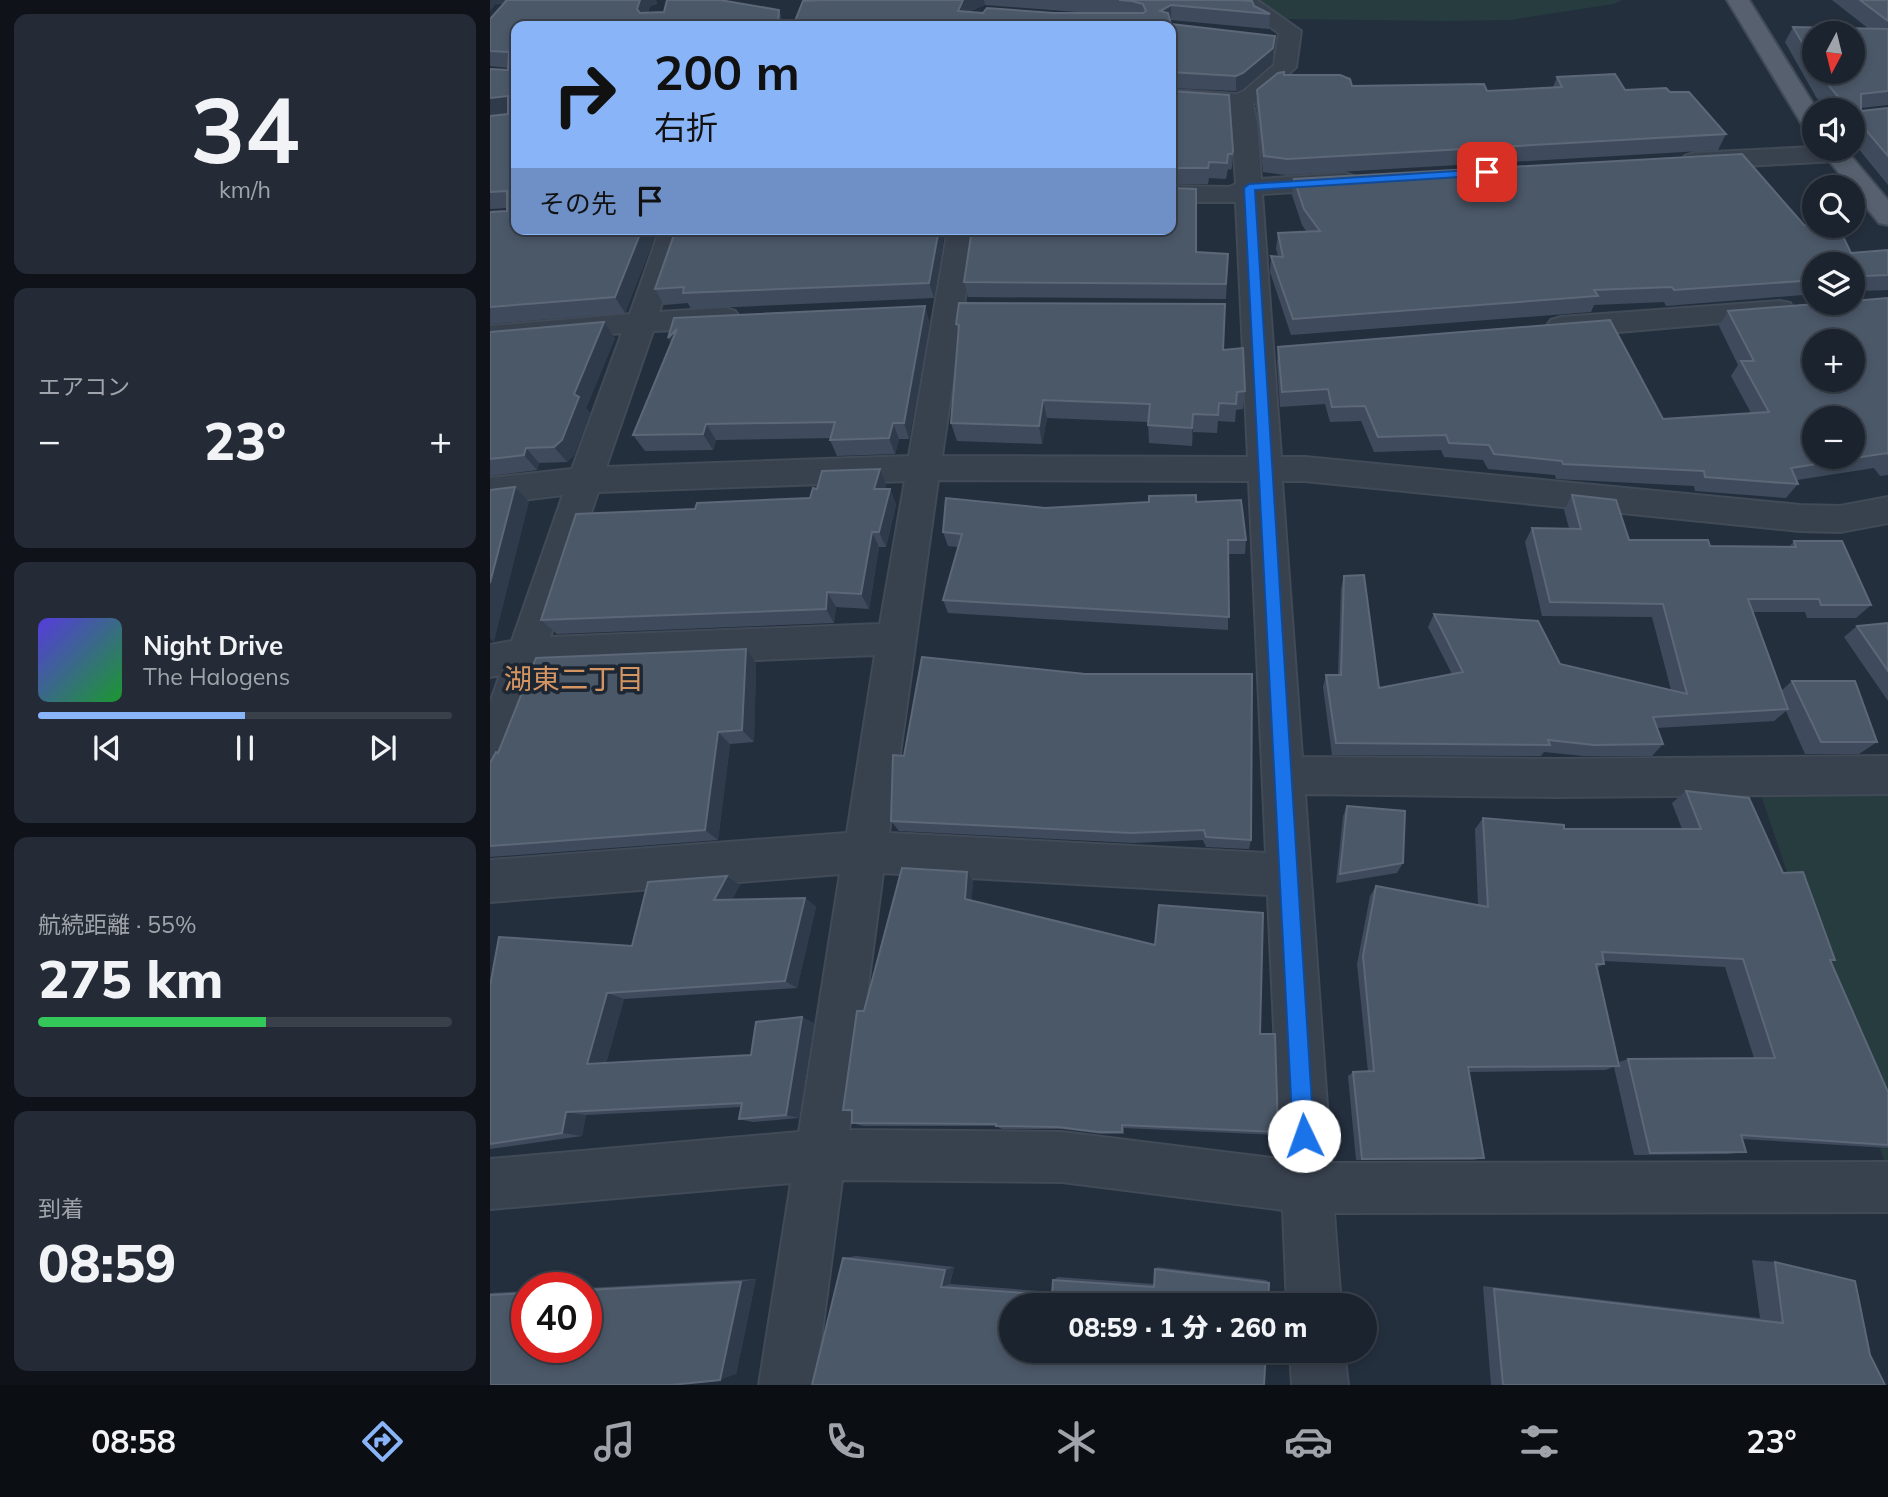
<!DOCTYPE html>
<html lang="ja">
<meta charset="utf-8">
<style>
body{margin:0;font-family:Mulish,"Noto Sans JP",sans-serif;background:#242b36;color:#f1f3f6;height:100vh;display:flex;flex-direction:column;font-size:26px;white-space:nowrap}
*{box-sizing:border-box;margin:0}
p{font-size:23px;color:#a0a4aa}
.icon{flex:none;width:38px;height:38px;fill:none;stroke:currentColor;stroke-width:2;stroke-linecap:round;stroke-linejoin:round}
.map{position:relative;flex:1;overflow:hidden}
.sheet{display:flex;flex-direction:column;gap:14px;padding:14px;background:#0f1319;width:490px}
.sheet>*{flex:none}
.hud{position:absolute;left:21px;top:21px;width:665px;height:214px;border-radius:14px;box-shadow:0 4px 10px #0003,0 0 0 2px #39404a;background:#8ab4f8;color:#111;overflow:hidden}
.needle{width:46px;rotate:187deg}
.controls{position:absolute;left:1312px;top:21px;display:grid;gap:14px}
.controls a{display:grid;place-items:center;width:63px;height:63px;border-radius:50%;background:#1b232e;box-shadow:0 4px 10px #0003,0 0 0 2px #39404a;font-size:35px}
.speed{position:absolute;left:21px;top:1272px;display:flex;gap:14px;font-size:35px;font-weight:700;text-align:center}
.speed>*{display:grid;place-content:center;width:91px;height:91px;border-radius:50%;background:#1b232e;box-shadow:0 4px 10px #0003,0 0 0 2px #39404a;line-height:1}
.speed .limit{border:10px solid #d22;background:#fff;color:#111}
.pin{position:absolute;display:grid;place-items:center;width:60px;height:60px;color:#fff;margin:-30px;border-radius:14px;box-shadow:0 4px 10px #0006}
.me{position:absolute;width:77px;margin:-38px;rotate:357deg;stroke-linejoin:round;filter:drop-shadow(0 0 5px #0008)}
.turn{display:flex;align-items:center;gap:24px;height:147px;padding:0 28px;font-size:32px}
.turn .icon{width:91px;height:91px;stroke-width:2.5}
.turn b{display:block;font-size:49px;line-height:60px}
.then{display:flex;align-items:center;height:66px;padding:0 28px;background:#0003;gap:14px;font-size:26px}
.big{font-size:52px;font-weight:800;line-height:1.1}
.sheet .tile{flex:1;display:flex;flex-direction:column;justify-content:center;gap:10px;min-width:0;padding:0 24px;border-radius:14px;background:#242b36}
.sheet .dial{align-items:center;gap:0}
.dial b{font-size:91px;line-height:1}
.song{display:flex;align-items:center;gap:21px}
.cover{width:84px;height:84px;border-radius:10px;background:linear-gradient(135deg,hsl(250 70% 55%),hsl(130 70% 35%))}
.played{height:7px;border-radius:4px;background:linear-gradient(90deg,#8ab4f8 50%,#39404a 50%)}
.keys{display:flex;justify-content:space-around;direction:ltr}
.heat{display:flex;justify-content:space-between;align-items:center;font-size:38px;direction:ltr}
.charge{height:10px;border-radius:5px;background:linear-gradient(90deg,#34c759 55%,#39404a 0)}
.trip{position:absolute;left:509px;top:1293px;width:378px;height:70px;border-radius:35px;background:#1b232e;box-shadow:0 4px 10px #0003,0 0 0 2px #39404a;font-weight:800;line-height:70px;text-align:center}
.tab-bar{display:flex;height:112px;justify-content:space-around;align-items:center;background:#0b0e12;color:#a0a4aa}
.tab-bar .icon{width:49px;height:49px}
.tab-bar .current{color:#8ab4f8}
.tab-bar b{font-size:32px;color:#f1f3f6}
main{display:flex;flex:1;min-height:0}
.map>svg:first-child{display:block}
</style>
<main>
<section class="sheet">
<div class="tile dial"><b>34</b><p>km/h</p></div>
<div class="tile"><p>エアコン</p>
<div class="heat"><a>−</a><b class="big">23°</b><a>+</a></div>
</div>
<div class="tile">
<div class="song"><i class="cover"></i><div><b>Night Drive</b><p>The Halogens</p></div></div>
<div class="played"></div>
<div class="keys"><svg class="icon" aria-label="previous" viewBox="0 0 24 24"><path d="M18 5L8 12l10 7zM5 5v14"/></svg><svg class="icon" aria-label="pause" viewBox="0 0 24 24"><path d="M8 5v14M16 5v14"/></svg><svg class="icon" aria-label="next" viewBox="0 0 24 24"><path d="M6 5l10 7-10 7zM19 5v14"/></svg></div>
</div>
<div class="tile"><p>航続距離 · 55%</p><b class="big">275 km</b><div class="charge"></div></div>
<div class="tile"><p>到着</p><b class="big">08:59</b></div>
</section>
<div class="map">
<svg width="1398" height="1385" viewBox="0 0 1398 1385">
<rect width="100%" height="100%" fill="#242f3e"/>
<!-- green -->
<g fill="#263c3f">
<path d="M714 0H1132L1124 4 1020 20 955 21 796 19 770 4Z"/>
<path d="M1398 791V1163H1395L1270 792Z"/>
</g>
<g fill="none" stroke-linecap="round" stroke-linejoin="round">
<!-- minor casing -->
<g stroke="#414a57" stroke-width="4">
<g id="minor">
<path d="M741 0H767L811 31 806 67 770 101 763 104 767 124 771 179 854 173 863 176 867 181 863 186 854 189 772 194 791 457H815L1310 505 1350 506 1398 497V523L1350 532 1310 531 815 481H792L812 757 1066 759 1398 756V794L1066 797 815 794 841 1163 1398 1162V1212L844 1213 851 1306H797L793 1210 572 1182 352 1180 325 1385H269L301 1183 0 1209V1159L309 1132 350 874 0 902V860L357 833 385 655 50 669 20 760 14 773 0 778V703L10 675 0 677V645L22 641 73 495 0 504V478L82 469 132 333 0 346V326L140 314 170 229H197L169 312 235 308 245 311 250 318 245 325 235 328 163 331 116 467 419 456 458 229H485L452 456 758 457 746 202H681V186L739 187 746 184 741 108 681 104V90L746 94 754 91 784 65 789 33ZM448 480 759 481 776 853 399 833ZM415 481 390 624 60 637 108 492ZM393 873 778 895 790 1159 572 1132 359 1130Z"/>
<path d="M1325 147V149H1355L1358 153 1354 158 1345 161 1204 169 1195 166 1191 161 1195 156 1204 153Z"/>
<path d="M1290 301 1300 303 1304 310 1300 317 1071 337 1061 334 1056 327 1061 320 1071 317Z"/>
<path d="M800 1351H854L858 1385H802Z"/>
</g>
</g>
<!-- major casing -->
<g stroke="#414a57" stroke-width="4">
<g id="major">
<path d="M1237 0H1259L1327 110H1325V133L1316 131 1313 126Z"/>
<path d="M1330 149H1355L1398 200V225L1389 223 1363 191V187H1360Z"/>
</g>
</g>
<!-- minor -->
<use href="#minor" fill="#38414e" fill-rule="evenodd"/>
<!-- major -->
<use href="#major" fill="#56606e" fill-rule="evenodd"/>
</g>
<!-- wall -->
<g fill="#3f4b5c" fill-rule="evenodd">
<path d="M0 0H166L167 4 160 6 158 13 289 10 294 26H26V229L166 234 135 313 0 324V212L17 211V208L0 209V116L18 113 0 115 18 68 0 66V19L15 3 5 4 0 11Z"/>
<path d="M332 0H747L764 6 780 14 779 29 681 20 680 21 681 24 785 36 784 52 782 64 753 89 746 91 681 88V26H303ZM495 5 600 13H493L477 12Z"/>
<path d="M1342 0H1398V105L1371 108V111L1398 108V185L1363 142V110H1337L1326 97 1295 42 1303 27 1379 29ZM1325 33 1363 72H1325Z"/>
<path d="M794 75 862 86 997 91 1063 87 1067 77 1135 90 1180 92 1236 134 1228 150 796 175 773 172 766 106 767 90Z"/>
<path d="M681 91 743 151 742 167 741 170 738 169 736 179 719 178 718 184H681Z"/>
<path d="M804 179 1314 225 1361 253 1398 250V290L1367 291 1363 296V264H1325V294L1176 306 1174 302 1104 305 1101 312 801 335 780 272 781 256H788L786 249 788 233 817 232 812 225 802 195Z"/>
<path d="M186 229H455L444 298 201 309 198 303 174 305 165 289Z"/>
<path d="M706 252 738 254 736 299 478 297 474 282Z"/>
<path d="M1398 298V475L1390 476 1384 468 1307 480 1308 484 1296 498 1205 491 1204 486 1066 479 1065 475 998 469 993 460 954 457 951 450 884 452 871 421 840 422 835 404 790 407 787 362 788 347 1173 419 1261 413 1241 376 1248 365 1229 326 1238 311Z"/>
<path d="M440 323 419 439H409L405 454 347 456 340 440 341 438 226 440 223 450 155 451 143 435Z"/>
<path d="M466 324 733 350 755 391 753 409 746 410 745 422 728 421 727 433 703 432 702 446 659 443 658 422 557 418 552 444 467 441 461 423 469 333Z"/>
<path d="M0 332 125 338 96 408 100 413 84 455 77 462 49 463 47 470 0 476Z"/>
<path d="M390 469 396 484 395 489H400L406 505 396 547H389L379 609 346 607 344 623 67 634 51 620 205 509 320 498 327 489Z"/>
<path d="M1082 495 1139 540 1220 546 1299 547 1304 541 1381 605 1366 618H1317L1315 612H1263L1292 690 1302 681 1387 742 1369 754H1315L1296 711 1284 721 1167 728 1173 744 1162 756H1094L1054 752 1051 756 842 755 833 687 836 675H848L851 589 854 576 889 688 962 674 938 627 944 614 1070 664 1181 690 1162 617 1052 616 1035 542 1042 528H1079L1074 510Z"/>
<path d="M706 502 756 540 755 554H738V630L458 613 453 600 468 547 458 546 453 532 555 508Z"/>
<path d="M1398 623V701L1354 637 1367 626Z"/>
<path d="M266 663 264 742 240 744 228 840 0 857V763L8 753Z"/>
<path d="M403 755 761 840 759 849 716 847 713 840 643 843 409 831 401 821Z"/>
<path d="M1196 791 1293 873 1345 960 1341 961 1398 1092V1148L1252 1139 1256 1152 1237 1154 1144 1155 1124 1067 1115 1070 979 1072 994 1158 983 1160H866L858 1076 863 1072H878L867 964 880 896 886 886 988 905 985 829 993 818 1074 829H1192L1182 803ZM1114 961 1235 967 1264 1058 1138 1059 1129 1062 1107 968 1114 964Z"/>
<path d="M857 806 913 863 907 873 846 883 853 816Z"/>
<path d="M477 872 483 881 481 901 770 1034 788 1132 785 1135 634 1128V1134H611L572 1129H512L506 1126H373L362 1123V1113L353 1110 374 1011Z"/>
<path d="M237 876 250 885 242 899 315 898 326 907 307 988 134 999 116 1063 261 1055 324 1023 309 1118 263 1122 249 1119 251 1107 96 1115 92 1136 0 1149V986L142 946Z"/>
<path d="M366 1256 464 1267 460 1284 562 1292 563 1280 568 1277 664 1284 667 1267 776 1280 779 1283 774 1385 353 1258Z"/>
<path d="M1262 1260 1285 1262 1380 1355 1395 1385H1001L993 1286 1270 1318Z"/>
<path d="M266 1279 246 1374 198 1383 0 1385V1293L37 1291V1348H96V1288Z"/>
</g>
<!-- shaded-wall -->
<g fill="#2f3b4b">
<path d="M0 0H14L15 2 5 4 0 11Z"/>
<path d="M150 0H166L167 4 160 6 154 25 147 9Z"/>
<path d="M473 0H494L495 5 478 11 472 26 468 11Z"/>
<path d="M681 5V20L670 26V11Z"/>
<path d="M289 10 294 26H288Z"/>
<path d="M785 36 782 64 753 89 746 91V76Z"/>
<path d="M18 96 26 112 0 115V98Z"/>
<path d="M152 229H163L166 234 135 313 125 297Z"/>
<path d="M449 229H455L444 298 439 283Z"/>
<path d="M435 306 440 323 419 439 414 423Z"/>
<path d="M114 322 125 338 96 408 100 413 84 455 77 462 64 447 84 394Z"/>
<path d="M187 329 188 354 178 338Z"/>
<path d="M553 400 557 418 552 444 549 426Z"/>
<path d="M703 414V432L702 446V428Z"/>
<path d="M403 423 409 439 405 454 399 438Z"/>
<path d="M216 424 226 440 223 450 213 434Z"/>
<path d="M36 448 49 463 47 470 34 455Z"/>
<path d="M390 469 396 484 390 505 384 489Z"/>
<path d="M25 487 39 502 4 642 0 638V583Z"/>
<path d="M400 489 406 505 396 547 389 532Z"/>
<path d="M382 532 389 547 379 609 371 594Z"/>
<path d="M337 592 346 607 344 623 336 609Z"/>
<path d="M256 649 266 663 264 742 252 730Z"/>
<path d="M228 732 240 744 228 840 215 830Z"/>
<path d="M477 872 483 881 481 908 475 899Z"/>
<path d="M237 876 250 885 238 908 224 900Z"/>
<path d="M315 898 326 907 307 988 295 981Z"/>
<path d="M117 993 134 999 115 1068 97 1064Z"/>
<path d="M312 1017 324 1023 309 1118 296 1115Z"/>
<path d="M76 1112 96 1115 92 1136 72 1133Z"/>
<path d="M464 1267 460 1284 451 1287 455 1270Z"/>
<path d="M266 1279 246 1374 230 1380 251 1282Z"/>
</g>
<!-- building -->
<g fill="#4b5868" stroke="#5c6777" stroke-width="2" fill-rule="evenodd">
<path d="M17 0H150L147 9 150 13 174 12 177 0H230L289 10 288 26H26V229H152L125 297 0 307V212L17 211V191L0 192V116L18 114V96L0 98V69L18 70 19 52 0 51V19Z"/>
<path d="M332 0H473L468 11 493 13 497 8 564 13H653L656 11 653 4 642 1 629 0H747L762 1 764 6 780 14 681 5 670 11 678 13 681 24 785 36 783 48 753 73 746 76 681 72V26H303L313 1Z"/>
<path d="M1370 0H1398V21Z"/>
<path d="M1303 27 1398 29V91L1371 94V111L1398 108V156L1363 115V110H1359L1335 81 1329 72H1363V33H1325V64Z"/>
<path d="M794 72V75H850L860 79 862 86 994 84 997 91 1072 87 1067 77 1125 74 1135 90 1176 88 1180 92H1199L1236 134 797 159 774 156 767 90 788 73Z"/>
<path d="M681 91 739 95 743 151 742 154H738L737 163 719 162 718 168H681Z"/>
<path d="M1252 154 1314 225 1348 226 1361 253 1398 250V275L1374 276 1372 285H1363V264H1325V280L1184 290 1182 287 1104 290 1108 296 803 319 782 259 781 256 793 257 788 233 830 231 814 209 804 179Z"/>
<path d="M681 188 706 189V252L738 254 736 284 474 282 482 229H681Z"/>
<path d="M186 229H449L439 283 193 293 194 287 165 289Z"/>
<path d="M1398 298V454L1397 453 1301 468 1308 484 1215 477 1214 471 1073 464 1072 461 1004 454 999 445 959 443 956 435 888 437 875 406 842 407 838 389 792 392 788 347 1120 320 1173 419 1279 412 1251 361H1264L1238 311 1338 303H1363V301ZM1325 341H1363V380H1325ZM1325 418H1363V457H1325Z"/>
<path d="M469 303 735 304 733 350 753 348 755 391 747 392 746 404 729 403 728 415 703 414 702 428 658 425 660 404 553 400 549 426 461 423 469 325 466 324Z"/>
<path d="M435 306 414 423H403L399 438 340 440 345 422 216 424 213 434 143 435 187 329 178 338 184 318Z"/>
<path d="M114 322 84 394 89 397 72 440 64 447 36 448 34 455 0 459V332Z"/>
<path d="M390 469 384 489H400L389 532H382L371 594 337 592 336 609 51 620 86 514 205 509 207 503 320 498 323 488 327 489 332 471Z"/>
<path d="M25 487 0 583V490Z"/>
<path d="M706 495V502L751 500 756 540H738L739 617 453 600 472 534 453 532 456 498 555 508 659 502V496Z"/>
<path d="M1082 495 1126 500 1139 540H1218L1220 546 1306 547 1304 541H1352L1381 605H1331L1329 599H1258L1298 709 1163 717 1173 744 1104 745 1058 740 1060 745 846 743 836 675H851L854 576 874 575 889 688 973 672 944 614 1048 621 1070 664 1197 694 1173 604 1060 602 1042 528 1091 529Z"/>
<path d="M1398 623V671L1367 626Z"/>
<path d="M256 649 252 730 228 732 215 830 0 846V763L6 752 8 753 46 658Z"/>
<path d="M432 657 595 674H762L761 840 716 837 714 830 641 833 401 821 403 755 414 756Z"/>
<path d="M1302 681H1365L1387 742H1331Z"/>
<path d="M1196 791 1259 798 1293 873 1313 872 1345 960H1340L1398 1092V1145L1251 1135 1256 1152 1160 1153 1138 1059 1285 1058 1253 959 1112 952 1114 964H1106L1129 1066 978 1067 994 1158 872 1159 863 1072 884 1071 873 956 886 886 998 907 993 818 1074 825V829H1211Z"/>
<path d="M857 806 915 811 913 863 850 874Z"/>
<path d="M412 868 477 872 475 899 665 945 669 905 773 913 770 1034H785L788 1132 632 1125V1132H608L568 1127 506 1126V1124L362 1123V1110H353L367 1011H374Z"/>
<path d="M237 876 224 900 315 898 295 981 117 993 97 1064 261 1055 266 1022 312 1017 296 1115 249 1119 252 1103 76 1112 72 1133 0 1144V986L9 937 142 946 158 882Z"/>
<path d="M353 1258 455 1270 451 1287 562 1295 563 1280 664 1287 665 1269 779 1283 778 1306H522V1351H776L774 1385H322Z"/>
<path d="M1285 1262 1365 1281 1380 1355 1395 1385H1013L1004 1289 1293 1323Z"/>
<path d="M251 1282 230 1380 181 1385H0V1295L37 1293V1348H96V1290Z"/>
</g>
<!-- route -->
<path fill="#1a73e8" stroke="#114b97" stroke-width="2" d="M997 169 1001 170V175L765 190 824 1136 821 1143 814 1146 806 1143 803 1136 754 188 759 184Z"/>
<g text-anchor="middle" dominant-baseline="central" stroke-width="7" stroke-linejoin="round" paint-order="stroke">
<!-- neighbourhood labels -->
<g font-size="28" fill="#d59563" stroke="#1d2633">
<text x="84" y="678">湖東二丁目</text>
</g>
</g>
</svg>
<div class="controls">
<a><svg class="needle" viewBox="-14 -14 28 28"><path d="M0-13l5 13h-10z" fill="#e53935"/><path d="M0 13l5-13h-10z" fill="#a0a4aa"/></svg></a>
<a><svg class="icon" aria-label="sound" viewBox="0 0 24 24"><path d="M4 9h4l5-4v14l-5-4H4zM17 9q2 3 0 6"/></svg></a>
<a><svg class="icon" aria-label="search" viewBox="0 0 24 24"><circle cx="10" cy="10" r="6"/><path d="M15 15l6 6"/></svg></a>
<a><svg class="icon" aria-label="layers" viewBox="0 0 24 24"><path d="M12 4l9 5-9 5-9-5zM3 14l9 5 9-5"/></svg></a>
<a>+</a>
<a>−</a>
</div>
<div class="speed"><div class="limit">40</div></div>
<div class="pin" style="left:997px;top:172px;background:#d93025"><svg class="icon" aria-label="arrive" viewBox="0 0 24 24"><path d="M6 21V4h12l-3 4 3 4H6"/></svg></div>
<svg class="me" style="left:814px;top:1136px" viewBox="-20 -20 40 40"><circle r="19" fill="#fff"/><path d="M0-13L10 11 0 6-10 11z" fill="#1a73e8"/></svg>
<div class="trip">08:59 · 1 分 · 260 m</div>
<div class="hud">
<div class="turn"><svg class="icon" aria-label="right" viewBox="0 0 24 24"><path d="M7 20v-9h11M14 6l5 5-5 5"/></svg><div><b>200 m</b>右折</div></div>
<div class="then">その先<svg class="icon" aria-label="arrive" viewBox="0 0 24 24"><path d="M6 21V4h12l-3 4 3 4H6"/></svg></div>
</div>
</div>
</main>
<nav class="tab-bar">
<b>08:58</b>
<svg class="icon current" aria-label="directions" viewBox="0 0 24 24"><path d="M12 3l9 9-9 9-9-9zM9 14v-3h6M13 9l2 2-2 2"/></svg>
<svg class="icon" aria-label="music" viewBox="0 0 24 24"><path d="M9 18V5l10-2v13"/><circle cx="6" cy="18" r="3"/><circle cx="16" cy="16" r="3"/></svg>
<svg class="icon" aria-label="phone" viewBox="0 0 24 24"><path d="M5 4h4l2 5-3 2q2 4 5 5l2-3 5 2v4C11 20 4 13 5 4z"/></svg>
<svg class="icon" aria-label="climate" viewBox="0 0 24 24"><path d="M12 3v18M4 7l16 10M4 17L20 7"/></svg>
<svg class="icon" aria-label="car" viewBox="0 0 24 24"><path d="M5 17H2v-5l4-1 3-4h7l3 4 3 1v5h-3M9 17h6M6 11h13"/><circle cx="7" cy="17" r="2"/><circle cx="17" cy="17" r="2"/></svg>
<svg class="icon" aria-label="filters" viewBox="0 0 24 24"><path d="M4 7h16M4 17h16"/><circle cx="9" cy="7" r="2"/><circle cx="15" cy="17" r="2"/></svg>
<b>23°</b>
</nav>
